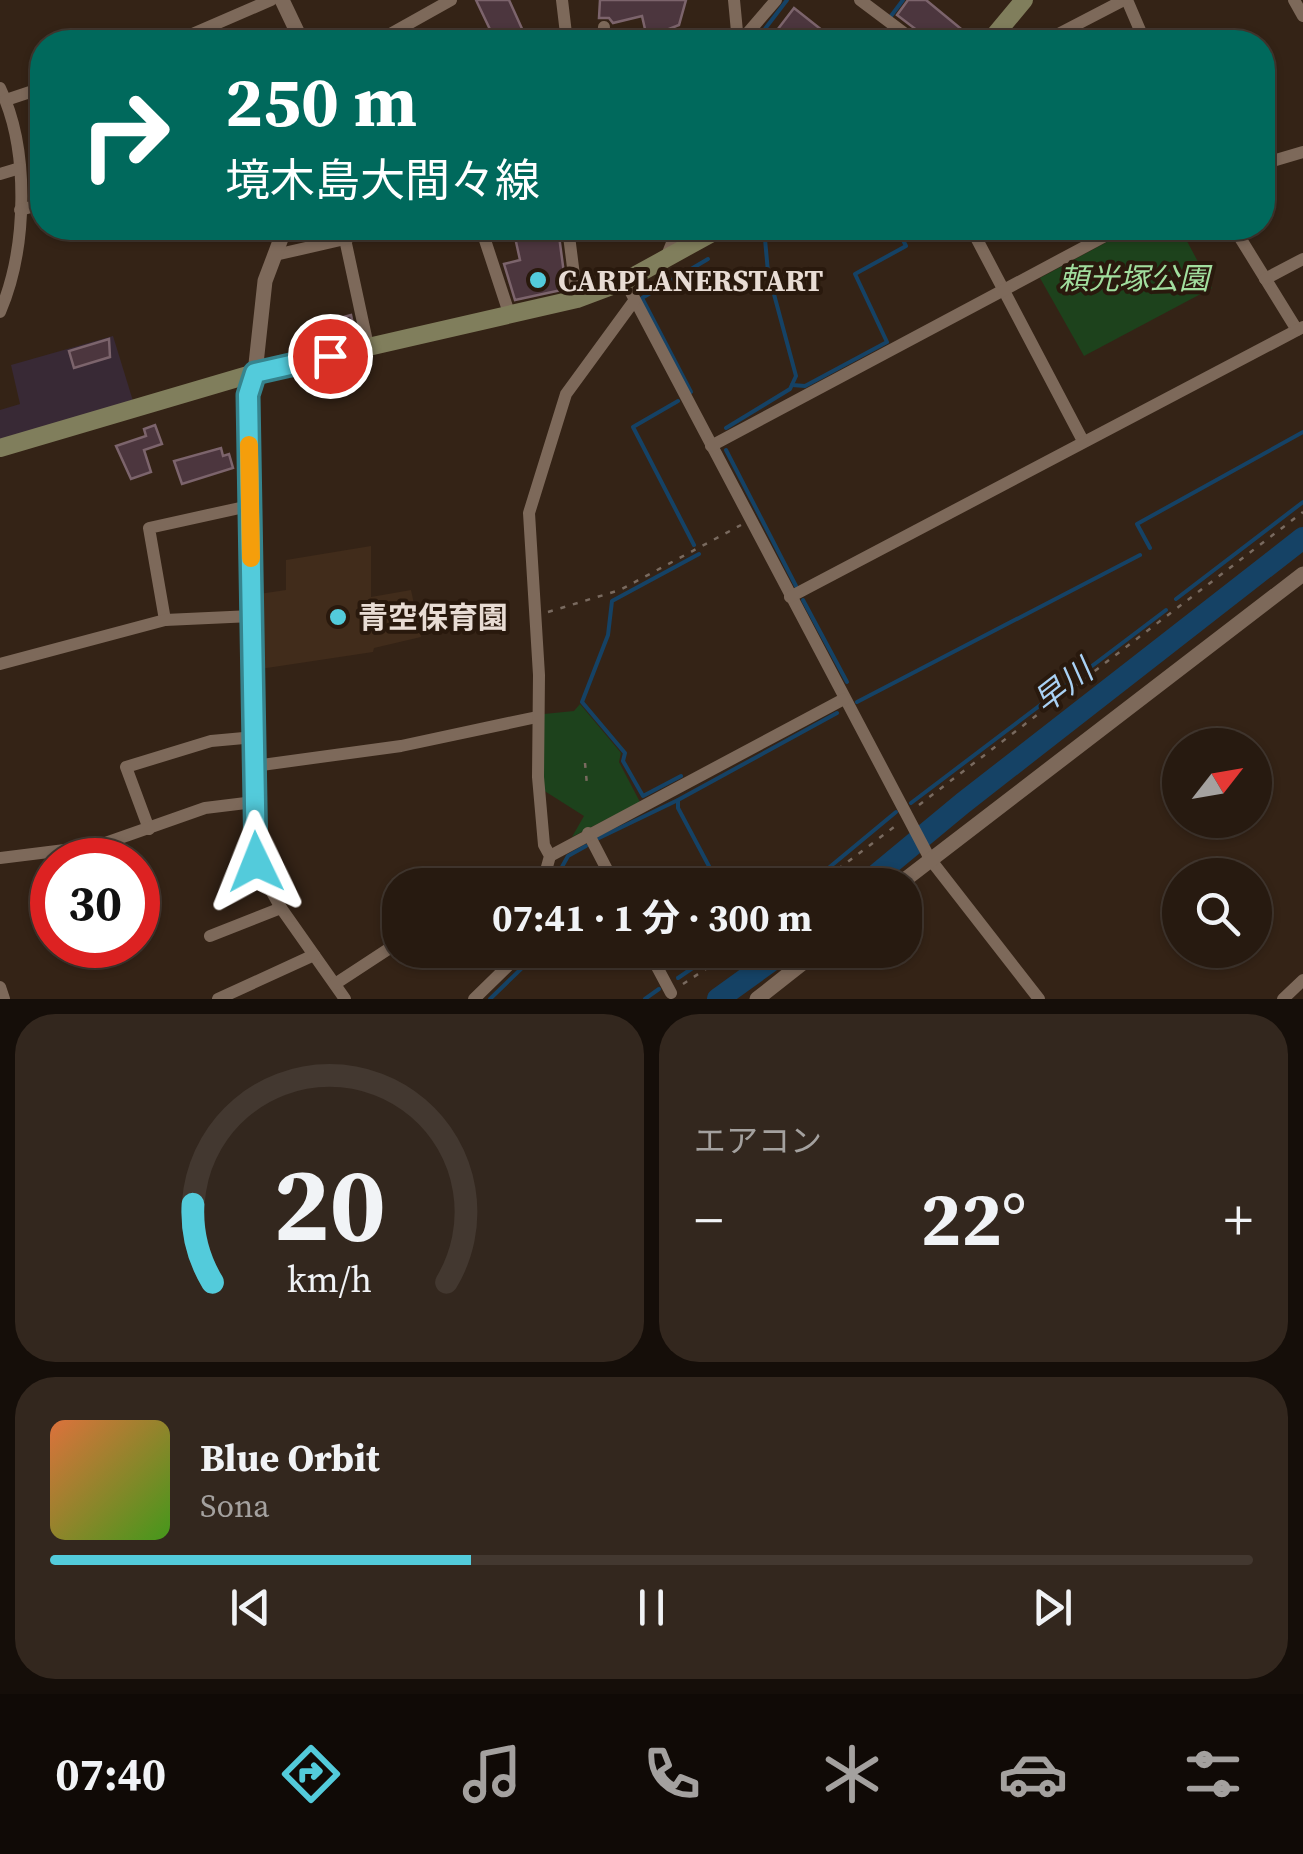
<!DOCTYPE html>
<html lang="ja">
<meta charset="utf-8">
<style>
body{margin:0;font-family:"Source Serif 4","Noto Sans JP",serif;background:#33271e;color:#f1f3f6;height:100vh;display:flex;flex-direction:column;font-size:38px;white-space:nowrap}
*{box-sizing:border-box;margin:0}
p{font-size:32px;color:#a4a19f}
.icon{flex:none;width:55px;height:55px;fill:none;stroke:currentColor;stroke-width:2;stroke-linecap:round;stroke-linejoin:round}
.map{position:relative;height:999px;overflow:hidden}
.side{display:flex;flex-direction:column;gap:15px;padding:15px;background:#150e09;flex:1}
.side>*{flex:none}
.hud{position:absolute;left:30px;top:30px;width:1245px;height:210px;border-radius:40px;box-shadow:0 2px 8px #0004,0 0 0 2px #433830;background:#00695c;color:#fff;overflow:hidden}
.needle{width:65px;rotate:59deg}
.controls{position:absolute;left:1162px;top:728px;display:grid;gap:20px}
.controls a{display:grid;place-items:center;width:110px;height:110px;border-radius:50%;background:#271a10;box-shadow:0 2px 8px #0004,0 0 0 2px #433830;font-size:50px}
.speed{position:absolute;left:30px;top:838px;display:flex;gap:20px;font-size:50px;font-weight:700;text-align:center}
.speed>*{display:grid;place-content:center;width:130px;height:130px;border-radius:50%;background:#271a10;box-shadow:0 2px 8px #0004,0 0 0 2px #433830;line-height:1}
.speed .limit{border:15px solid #d22;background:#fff;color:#111}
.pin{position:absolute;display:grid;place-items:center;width:85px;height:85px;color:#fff;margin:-42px;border:5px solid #fff;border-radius:50%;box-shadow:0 2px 10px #0007}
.me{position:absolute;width:110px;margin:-55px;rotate:358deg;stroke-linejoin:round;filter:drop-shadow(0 0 8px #0008)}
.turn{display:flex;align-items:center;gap:35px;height:210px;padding:0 30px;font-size:45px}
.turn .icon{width:130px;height:130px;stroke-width:2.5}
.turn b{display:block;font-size:70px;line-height:85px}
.big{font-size:75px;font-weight:700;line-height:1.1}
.side .card{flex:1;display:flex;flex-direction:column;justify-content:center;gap:15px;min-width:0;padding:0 35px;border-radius:40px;background:#33271e}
.side .dial{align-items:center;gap:0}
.dial svg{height:260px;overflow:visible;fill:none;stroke:#433830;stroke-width:7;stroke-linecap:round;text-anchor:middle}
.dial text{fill:#f1f3f6;stroke:none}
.song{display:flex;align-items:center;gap:30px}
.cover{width:120px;height:120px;border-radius:15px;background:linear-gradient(135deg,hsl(20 70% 55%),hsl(100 70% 35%))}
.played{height:10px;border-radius:5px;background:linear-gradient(90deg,#53cbdb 35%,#433830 35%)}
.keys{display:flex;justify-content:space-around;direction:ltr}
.heat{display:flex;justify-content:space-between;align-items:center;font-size:55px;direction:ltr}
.side .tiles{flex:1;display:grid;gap:15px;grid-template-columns:1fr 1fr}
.card:last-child{grid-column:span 2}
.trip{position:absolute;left:382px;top:868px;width:540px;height:100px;border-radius:40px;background:#271a10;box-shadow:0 2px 8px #0004,0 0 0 2px #433830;font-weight:700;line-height:100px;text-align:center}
.menu{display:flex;height:160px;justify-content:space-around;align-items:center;background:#100a06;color:#a4a19f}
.menu .icon{width:70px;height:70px}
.menu .selected{color:#53cbdb}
.menu b{font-size:45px;color:#f1f3f6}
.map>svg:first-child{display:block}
</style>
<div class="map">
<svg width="1303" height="999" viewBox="0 0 1303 999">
<rect width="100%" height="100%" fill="#342316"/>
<!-- commercial -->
<path fill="#382935" d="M113 336 133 401 0 440V410L20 404 11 365Z"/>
<!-- built -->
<path fill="#412c1b" d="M371 546V597L411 590 421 637 374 648 373 652 260 669 259 594 286 590V560Z"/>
<!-- green -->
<g fill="#1d421c">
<path d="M1133 228H1180L1212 288 1084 356 1040 278Z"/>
<path d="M580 704 621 753 619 762 640 802 572 837 584 816 543 790 544 714 574 711Z"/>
</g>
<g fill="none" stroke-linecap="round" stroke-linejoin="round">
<!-- stream -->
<g stroke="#154265" stroke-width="4">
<path d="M891 16 903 0"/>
<path d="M755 42 787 0"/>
<path d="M792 385 805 386 887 342 855 274 906 246 897 228"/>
<path d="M691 392 642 298 708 259"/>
<path d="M678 401 633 427 694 545"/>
<path d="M726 428 790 389 796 376 768 272 764 228"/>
<path d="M726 450 796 586"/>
<path d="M1150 548 1137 524 1303 432"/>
<path d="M1176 599 1303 502"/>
<path d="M803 600 847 682"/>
<path d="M857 702 1140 555"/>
<path d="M681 776 643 796 623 761 625 753 582 702 608 635 612 601 699 554"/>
<path d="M911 803 1166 610"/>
<path d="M599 838 678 800"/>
<path d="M552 885 568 856 586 846"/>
<path d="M719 885 678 808V800L837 713"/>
<path d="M808 885 896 812"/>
<path d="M754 951 763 969"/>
<path d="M678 978 719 950"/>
<path d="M490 999 523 967 531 950"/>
<path d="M645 999 659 989"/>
</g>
<!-- river -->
<g stroke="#154265" stroke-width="22">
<path d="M864 885 963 803 1303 538"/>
<path d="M718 999 786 950"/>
</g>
</g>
<!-- building -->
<g fill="#4c363e" stroke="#7c646c" stroke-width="2.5">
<path d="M476 0H509L528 42H496Z"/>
<path d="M600 0H686L679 25 664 31 645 29 642 16 613 23 609 18H599Z"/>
<path d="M908 0H926L977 42H926L922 34 897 15Z"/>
<path d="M794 8 837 42H768Z"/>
<path d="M513 228H558L566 289 515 300 504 264 520 260Z"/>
<path d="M351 315 356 337 333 342 328 321Z"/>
<path d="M109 339 110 357 74 368 69 351Z"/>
<path d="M155 425 162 444 144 450 151 472 131 479 116 446 146 436 144 429Z"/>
<path d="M221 448 223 456 229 454 233 468 182 484 174 461Z"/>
</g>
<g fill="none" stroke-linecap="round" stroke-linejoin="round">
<!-- path -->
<g stroke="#796a5f" stroke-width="2.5" stroke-dasharray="5 8" stroke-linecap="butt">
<path d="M548 612 620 590 741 525"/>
<path d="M585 763 587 785"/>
<path d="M919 805 1303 512"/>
<path d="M817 885 898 824"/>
<path d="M683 984 735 950"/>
</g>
<!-- minor -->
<g stroke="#7d695a" stroke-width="12">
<path d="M562 0 567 42"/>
<path d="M734 0 738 42"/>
<path d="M860 0 916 42"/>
<path d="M1127 0 1145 42"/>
<path d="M1294 0 1303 16"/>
<path d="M174 42 271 0"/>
<path d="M376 42 451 0"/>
<path d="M603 42 604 27"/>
<path d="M740 42 776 0"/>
<path d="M1043 42 1124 0"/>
<path d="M0 88C30 150 27 249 0 312"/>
<path d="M6 100 42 88"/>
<path d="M1262 164 1303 152"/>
<path d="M0 174 20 168"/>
<path d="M20 210 42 204"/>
<path d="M481 228 510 316"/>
<path d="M568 228 577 299"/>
<path d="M971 228 1083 441"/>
<path d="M1234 228 1297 330"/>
<path d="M345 239 368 346"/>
<path d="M275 255 345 239 369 228"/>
<path d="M666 258 678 228"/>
<path d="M1265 279 1303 259"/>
<path d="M625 281 930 859 1039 999"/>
<path d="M255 373 248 395 255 862 281 908 345 999"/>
<path d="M711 446 1120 228"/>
<path d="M790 597 1303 327"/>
<path d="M165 620 149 528 249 506"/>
<path d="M0 664 165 620 252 616"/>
<path d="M254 766 401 746 537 717"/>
<path d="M149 829 126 767 211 741 255 737"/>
<path d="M588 833 615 885"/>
<path d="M550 856 844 699"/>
<path d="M0 858 97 846 205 808 254 802"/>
<path d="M542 885 550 856 544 845 538 777 539 675 529 513 566 394 634 301"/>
<path d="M210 936 281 908"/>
<path d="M648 950 671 993"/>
<path d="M335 984 393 946"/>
<path d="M0 987 4 999"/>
<path d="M218 999 314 955"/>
<path d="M474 999 515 959 518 950"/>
<path d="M1283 999 1303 980"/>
</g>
<!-- tertiary -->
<g stroke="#7d695a" stroke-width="15">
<path d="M282 0 302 42"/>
<path d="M255 373 265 281 285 228"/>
<path d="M898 885 1303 574"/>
<path d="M757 999 819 950"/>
</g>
<!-- secondary -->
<g stroke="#807e5c" stroke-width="18">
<path d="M989 42 1024 0"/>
<path d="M0 448 255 373 577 299 625 281 721 228"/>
</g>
</g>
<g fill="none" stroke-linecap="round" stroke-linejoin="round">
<!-- route casing -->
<g stroke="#36848e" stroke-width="25">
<path id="route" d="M256 862 248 395 255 373 330 356"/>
</g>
<!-- route -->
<use href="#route" stroke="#53cbdb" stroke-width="18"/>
<!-- slow -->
<path stroke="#f59e0b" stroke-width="18" d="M249 445 251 558"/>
</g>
<!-- markers -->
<g fill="#53cbdb" stroke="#29190d" stroke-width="4">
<circle cx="538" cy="280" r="10"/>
<circle cx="338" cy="617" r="10"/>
</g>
<g text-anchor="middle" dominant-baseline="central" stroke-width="8" stroke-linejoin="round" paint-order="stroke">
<!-- park labels -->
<g font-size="30" font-style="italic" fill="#a1de9e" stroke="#29190d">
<text x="1134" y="278">頼光塚公園</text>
</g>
<!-- poi labels -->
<g font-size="30" font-weight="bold" fill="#e8dcd4" stroke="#29190d" text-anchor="start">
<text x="558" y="280">CARPLANERSTART</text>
<text x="358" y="617">青空保育園</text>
</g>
<!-- water labels -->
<g font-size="32" font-style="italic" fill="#a9d1f4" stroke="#29190d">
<text transform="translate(1063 686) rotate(-38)">早川</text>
</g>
</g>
</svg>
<div class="controls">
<a><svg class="needle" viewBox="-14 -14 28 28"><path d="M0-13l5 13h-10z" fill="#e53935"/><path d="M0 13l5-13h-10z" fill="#a4a19f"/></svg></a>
<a><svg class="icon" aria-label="search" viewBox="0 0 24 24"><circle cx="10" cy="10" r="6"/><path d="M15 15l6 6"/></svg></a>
</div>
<div class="speed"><div class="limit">30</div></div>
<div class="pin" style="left:330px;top:356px;background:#d93025"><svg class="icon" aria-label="arrive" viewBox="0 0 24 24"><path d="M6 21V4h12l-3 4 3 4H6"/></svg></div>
<svg class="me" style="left:256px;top:862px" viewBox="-20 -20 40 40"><path d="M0-17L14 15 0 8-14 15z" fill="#53cbdb" stroke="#fff" stroke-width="4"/></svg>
<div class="trip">07:41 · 1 分 · 300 m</div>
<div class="hud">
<div class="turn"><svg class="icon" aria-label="right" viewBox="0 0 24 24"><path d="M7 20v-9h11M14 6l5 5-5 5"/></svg><div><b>250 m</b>境木島大間々線</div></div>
</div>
</div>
<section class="side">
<div class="tiles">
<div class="card dial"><svg viewBox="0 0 100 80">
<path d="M14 69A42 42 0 1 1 86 69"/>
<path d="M14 69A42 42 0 0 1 8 45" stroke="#53cbdb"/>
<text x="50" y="56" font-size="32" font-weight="700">20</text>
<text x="50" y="72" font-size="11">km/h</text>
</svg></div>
<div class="card"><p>エアコン</p>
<div class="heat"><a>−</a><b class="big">22°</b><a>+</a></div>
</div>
<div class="card">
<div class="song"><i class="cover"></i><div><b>Blue Orbit</b><p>Sona</p></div></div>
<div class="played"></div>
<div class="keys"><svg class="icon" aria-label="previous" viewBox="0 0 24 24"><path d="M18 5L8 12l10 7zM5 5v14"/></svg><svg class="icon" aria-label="pause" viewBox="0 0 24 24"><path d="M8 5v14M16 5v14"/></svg><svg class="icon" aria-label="next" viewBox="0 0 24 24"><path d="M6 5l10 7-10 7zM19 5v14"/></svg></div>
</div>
</div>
</section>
<nav class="menu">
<b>07:40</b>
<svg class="icon selected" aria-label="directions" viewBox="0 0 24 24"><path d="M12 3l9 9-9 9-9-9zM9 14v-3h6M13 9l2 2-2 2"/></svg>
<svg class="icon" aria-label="music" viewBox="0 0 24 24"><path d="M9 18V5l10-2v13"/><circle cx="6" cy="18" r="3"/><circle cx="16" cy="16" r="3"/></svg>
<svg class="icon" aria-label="phone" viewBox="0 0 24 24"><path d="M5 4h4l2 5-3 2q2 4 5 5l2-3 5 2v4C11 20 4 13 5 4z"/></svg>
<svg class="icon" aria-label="climate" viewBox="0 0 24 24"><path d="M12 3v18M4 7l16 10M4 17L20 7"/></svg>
<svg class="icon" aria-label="car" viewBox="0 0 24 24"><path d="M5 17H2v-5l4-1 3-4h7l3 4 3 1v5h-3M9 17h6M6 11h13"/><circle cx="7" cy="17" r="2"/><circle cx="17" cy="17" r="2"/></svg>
<svg class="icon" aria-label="filters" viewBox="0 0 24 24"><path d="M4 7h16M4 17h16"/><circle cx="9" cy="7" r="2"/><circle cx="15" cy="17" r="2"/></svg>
</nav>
